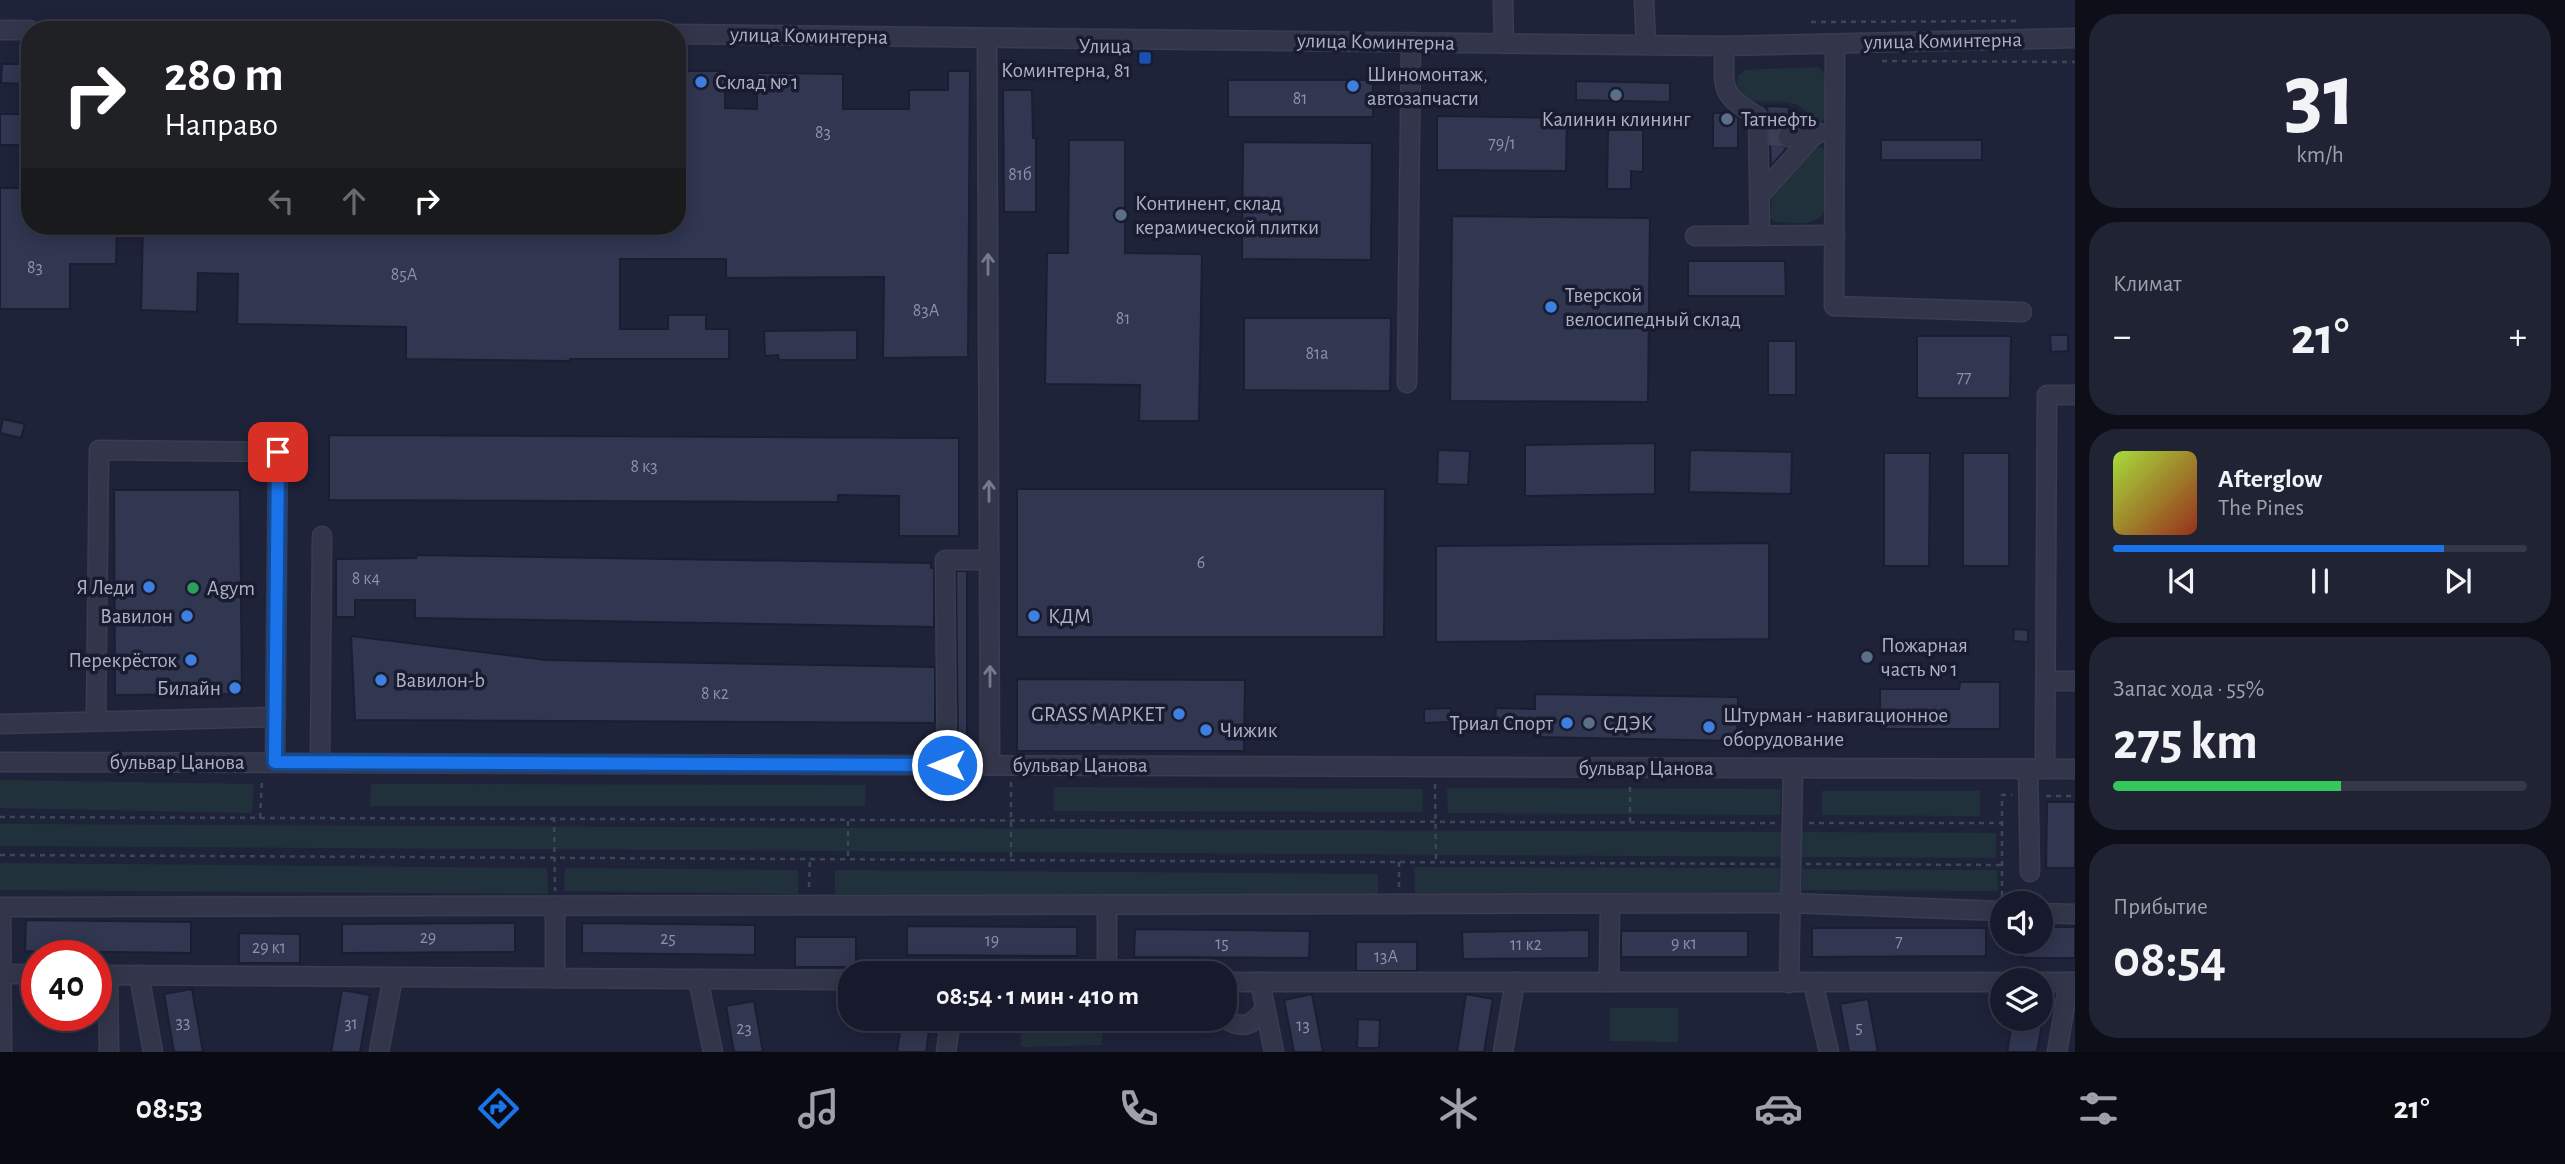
<!DOCTYPE html>
<html lang="ru">
<meta charset="utf-8">
<style>
body{margin:0;font-family:"Alegreya Sans",sans-serif;background:#202334;color:#f1f3f6;height:100vh;display:flex;flex-direction:column;font-size:26px;white-space:nowrap}
*{box-sizing:border-box;margin:0}
p{font-size:23px;color:#9ea1a9}
.icon{flex:none;width:38px;height:38px;fill:none;stroke:currentColor;stroke-width:2;stroke-linecap:round;stroke-linejoin:round}
.map{position:relative;flex:1;overflow:hidden}
.sheet{display:flex;flex-direction:column;gap:14px;padding:14px;background:#0d0e18;width:490px}
.sheet>*{flex:none}
.hud{position:absolute;left:21px;top:21px;width:665px;height:214px;border-radius:28px;box-shadow:0 4px 18px #0003,0 0 0 2px #363848;background:#202124;color:#fff;overflow:hidden}
.buttons{position:absolute;left:1990px;top:891px;display:grid;gap:14px}
.buttons a{display:grid;place-items:center;width:63px;height:63px;border-radius:50%;background:#171a2c;box-shadow:0 4px 18px #0003,0 0 0 2px #363848;font-size:35px}
.speed{position:absolute;left:21px;top:940px;display:flex;gap:14px;font-size:35px;font-weight:700;text-align:center}
.speed>*{display:grid;place-content:center;width:91px;height:91px;border-radius:50%;background:#171a2c;box-shadow:0 4px 18px #0003,0 0 0 2px #363848;line-height:1}
.speed .limit{border:10px solid #d22;background:#fff;color:#111}
.pin{position:absolute;display:grid;place-items:center;width:60px;height:60px;color:#fff;margin:-30px;border-radius:14px;box-shadow:0 4px 10px #0006}
.me{position:absolute;width:77px;margin:-38px;rotate:270deg;stroke-linejoin:round;filter:drop-shadow(0 0 5px #0008)}
.turn{display:flex;align-items:center;gap:24px;height:147px;padding:0 28px;font-size:32px}
.turn .icon{width:91px;height:91px;stroke-width:2.5}
.turn b{display:block;font-size:49px;line-height:60px}
.lanes{display:flex;align-items:center;height:66px;padding:0 28px;background:#0003;justify-content:center;gap:35px;direction:ltr}
.lanes .off{opacity:.35}
.big{font-size:52px;font-weight:700;line-height:1.1}
.sheet .tile{flex:1;display:flex;flex-direction:column;justify-content:center;gap:10px;min-width:0;padding:0 24px;border-radius:28px;background:#202334}
.sheet .dial{align-items:center;gap:0}
.dial b{font-size:91px;line-height:1}
.song{display:flex;align-items:center;gap:21px}
.cover{width:84px;height:84px;border-radius:10px;background:linear-gradient(135deg,hsl(80 70% 55%),hsl(10 70% 35%))}
.played{height:7px;border-radius:4px;background:linear-gradient(90deg,#1a73e8 80%,#363848 80%)}
.keys{display:flex;justify-content:space-around;direction:ltr}
.heat{display:flex;justify-content:space-between;align-items:center;font-size:38px;direction:ltr}
.charge{height:10px;border-radius:5px;background:linear-gradient(90deg,#34c759 55%,#363848 0)}
.trip{position:absolute;left:838px;top:961px;width:399px;height:70px;border-radius:28px;background:#171a2c;box-shadow:0 4px 18px #0003,0 0 0 2px #363848;font-weight:700;line-height:70px;text-align:center}
.tab-bar{display:flex;height:112px;justify-content:space-around;align-items:center;background:#090a12;color:#9ea1a9}
.tab-bar .icon{width:49px;height:49px}
.tab-bar .on{color:#1a73e8}
.tab-bar b{font-size:32px;color:#f1f3f6}
main{display:flex;flex:1;min-height:0}
.map>svg:first-child{display:block}
</style>
<main>
<div class="map">
<svg width="2075" height="1052" viewBox="0 0 2075 1052">
<rect width="100%" height="100%" fill="#1f233a"/>
<!-- green -->
<g fill="#21313b">
<path d="M1818 67C1828 73 1830 100 1828 112 1826 118 1821 122 1816 125 1797 91 1777 106 1745 100L1736 91 1738 75 1746 70Z"/>
<path d="M1815 146 1823 148 1826 155 1824 211C1817 228 1792 222 1776 222L1770 218 1772 193Z"/>
<path d="M0 780 254 784 252 813 0 808Z"/>
<path d="M371 784 866 785 865 806H370Z"/>
<path d="M1054 787 1423 789 1422 812 1053 811Z"/>
<path d="M1447 788 1781 789 1780 815 1448 813Z"/>
<path d="M1822 791H1980V816L1822 815Z"/>
<path d="M0 824 1996 833V858L0 846Z"/>
<path d="M0 863 547 868 548 894 0 890Z"/>
<path d="M1414 867 1780 868V892L1415 893Z"/>
<path d="M565 868 798 870V894L564 891Z"/>
<path d="M1802 869 1997 870 1998 891 1802 890Z"/>
<path d="M835 870 1378 874V895L835 894Z"/>
<path d="M1610 1008H1678V1042L1610 1041Z"/>
<path d="M1020 1019H1102V1045L1021 1047Z"/>
</g>
<!-- building -->
<g fill="#313651" stroke="#1b1e31" stroke-width="2">
<path d="M2 64H30V84L1 83Z"/>
<path d="M677 71H725V108L757 109V73L843 74V109H909V90H948V71H970L968 357 883 358 884 277 726 278V259H620V329H668V315H706V329H729V359H570V361L406 359V327L237 324 238 274 198 273 197 312 141 310 143 226H677Z"/>
<rect x="1228" y="80" width="145" height="37"/>
<path d="M1576 81 1670 83V102L1576 100Z"/>
<path d="M1003 90H1032L1033 138H1036V212H1004Z"/>
<path d="M1766 106 1789 107 1788 126 1782 128 1777 136 1779 143 1787 148 1771 166 1769 117Z"/>
<path d="M1713 113H1732L1738 118V148H1713Z"/>
<rect x="0" y="114" width="30" height="31"/>
<path d="M1437 116 1567 118 1566 171 1437 170Z"/>
<path d="M1608 130H1643V172L1631 171V189H1607Z"/>
<path d="M1069 140H1125V253L1202 254 1199 421H1139L1140 385 1045 384 1047 253H1068Z"/>
<rect x="1881" y="140" width="101" height="20"/>
<path d="M1243 142 1372 143 1371 260 1242 259Z"/>
<path d="M0 188H30V226H117L116 264H70V309H0Z"/>
<path d="M1452 216 1650 218 1648 402 1450 401Z"/>
<path d="M1688 261H1785L1786 296H1688Z"/>
<path d="M1244 318H1391L1390 391 1244 390Z"/>
<path d="M857 330V360H779L778 355 765 356 764 331Z"/>
<path d="M2050 335H2068V351L2051 352Z"/>
<path d="M1917 336H2011L2010 398H1917Z"/>
<rect x="1768" y="341" width="28" height="54"/>
<path d="M3 419 25 424 21 438 0 433Z"/>
<path d="M329 435 959 438V536H899V496L838 495V502L329 500Z"/>
<path d="M1655 443V494L1525 496V445Z"/>
<path d="M1438 450 1470 451 1468 485 1437 484Z"/>
<path d="M1690 450 1792 452 1791 494 1689 492Z"/>
<path d="M1884 453H1930L1929 566H1884Z"/>
<rect x="1963" y="453" width="46" height="113"/>
<path d="M1017 489H1385L1384 637H1017Z"/>
<path d="M114 490H240L242 694 115 695Z"/>
<path d="M1769 543V639L1436 642V546Z"/>
<path d="M416 555 931 563V568H934V627L415 618V600H355V617H336V559L416 558Z"/>
<path d="M956 571H967V747H958Z"/>
<path d="M2014 629 2028 630V642L2013 641Z"/>
<path d="M351 636 546 660 935 667V723L355 720Z"/>
<path d="M1017 679 1245 680 1244 751H1017Z"/>
<path d="M1960 682H2000V729H1880V689H1959Z"/>
<path d="M1535 694 1738 697 1737 741 1534 737V725L1495 724 1496 708 1535 709Z"/>
<path d="M1451 708V722L1424 723V709Z"/>
<path d="M2047 802H2075V868H2046Z"/>
<path d="M26 920 191 922V953L25 951Z"/>
<path d="M515 923V952L342 953V924Z"/>
<path d="M582 923 755 925V955L582 953Z"/>
<path d="M907 926 1077 927V956L907 955Z"/>
<path d="M2040 927H2075V958H2023V942H2040Z"/>
<path d="M1812 928H1986V956L1812 957Z"/>
<path d="M1135 929 1310 931 1309 958 1134 957Z"/>
<path d="M1589 930V958L1463 959 1462 932Z"/>
<rect x="1621" y="931" width="127" height="26"/>
<path d="M239 933 300 934V963H239Z"/>
<rect x="795" y="937" width="61" height="30"/>
<rect x="1356" y="942" width="61" height="29"/>
<path d="M192 989 203 1052H174L164 994Z"/>
<path d="M342 990 370 995 360 1052H331Z"/>
<path d="M1312 994 1323 1052H1294L1284 1000Z"/>
<path d="M1466 994 1493 999 1484 1052H1457Z"/>
<path d="M1868 999 1878 1052H1849L1840 1004Z"/>
<path d="M754 1001 763 1052H734L726 1006Z"/>
<path d="M902 1018H931L926 1052H897Z"/>
<path d="M2013 1018H2043L2037 1052H2007Z"/>
<path d="M1358 1019 1380 1020 1379 1048H1357Z"/>
</g>
<g fill="none" stroke-linecap="round" stroke-linejoin="round">
<!-- minor-tunnel -->
<path stroke="#3c3f56" stroke-width="18" stroke-dasharray="18 9" stroke-linecap="butt" d="M1765 136 1788 137"/>
<!-- minor casing -->
<g stroke="#393d51" stroke-width="21">
<g id="minor">
<path d="M1503 0 1504 44"/>
<path d="M1644 0 1646 45"/>
<path d="M0 30H30"/>
<path d="M677 34 1724 46 2075 38"/>
<path d="M987 39 990 765"/>
<path d="M1835 44 1834 306 2022 312"/>
<path d="M1724 46C1725 92 1718 92 1758 117L1760 236"/>
<path d="M1788 137H1812L1819 133"/>
<path d="M1759 196 1812 137"/>
<path d="M1695 236 1835 235"/>
<path d="M1407 383 1411 42"/>
<path d="M2046 681H2075"/>
<path d="M96 721 99 450 278 452 275 762"/>
<path d="M0 724 276 717"/>
<path d="M0 762 2075 769"/>
<path d="M320 763 322 536"/>
<path d="M947 765 945 560H989"/>
<path d="M2028 769 2030 872"/>
<path d="M2045 769 2047 395H2075"/>
<path d="M1107 905V973"/>
<path d="M0 907 1790 903 2002 911"/>
<path d="M1 907 2 1052"/>
<path d="M2040 913 2075 914"/>
<path d="M2 974H37"/>
<path d="M96 975 850 980"/>
<path d="M108 975 109 1052"/>
<path d="M139 975 153 1052"/>
<path d="M555 978V907"/>
<path d="M698 979 713 1052"/>
<path d="M1225 982H2002"/>
<path d="M1260 982 1274 1052"/>
<path d="M1609 982 1610 904"/>
<path d="M2040 982H2075"/>
<path d="M1789 983 1793 768"/>
<path d="M1813 983 1829 1052"/>
<path d="M1225 1018C1242 1031 1254 1024 1265 1009"/>
<path d="M379 1052 393 977"/>
<path d="M946 1052 951 1018"/>
<path d="M1503 1052 1515 982"/>
<path d="M2057 1052 2069 982"/>
</g>
</g>
<!-- path -->
<g stroke="#3a4a53" stroke-width="2.5" stroke-dasharray="5 5" stroke-linecap="butt">
<path d="M1811 22 2019 21"/>
<path d="M1882 61 2075 62"/>
<path d="M1011 782V860"/>
<path d="M1435 784 1436 862"/>
<path d="M2046 796H2075"/>
<path d="M0 817 1775 823"/>
<path d="M554 817 555 891"/>
<path d="M260 818 262 779"/>
<path d="M848 821V859"/>
<path d="M1630 822V784"/>
<path d="M1809 823H2002V795H2012"/>
<path d="M0 855 1775 864"/>
<path d="M1806 864 2002 865"/>
<path d="M809 887 810 859"/>
<path d="M1399 887V862"/>
<path d="M2002 896V823"/>
</g>
<!-- minor -->
<use href="#minor" stroke="#33364a" stroke-width="18"/>
</g>
<!-- one-way arrows -->
<defs><path id="oneway-shaft" d="M-6 0H5M1.5-3L5.5 0L1.5 3" fill="none" stroke-width="1.6" stroke-linecap="round" stroke-linejoin="round" transform="scale(1.75)"/></defs>
<g stroke="#77798f">
<use href="#oneway-shaft" transform="translate(988 264) rotate(-90)"/>
<use href="#oneway-shaft" transform="translate(989 491) rotate(-90)"/>
<use href="#oneway-shaft" transform="translate(990 676) rotate(-90)"/>
</g>
<g fill="none" stroke-linecap="round" stroke-linejoin="round">
<!-- route casing -->
<g stroke="#114b97" stroke-width="18">
<path id="route" d="M278 452 275 762 947 765"/>
</g>
<!-- route -->
<use href="#route" stroke="#1a73e8" stroke-width="12"/>
</g>
<!-- markers -->
<rect fill="#1a4fb4" stroke="#191c2f" stroke-width="2.5" x="1138" y="51" width="14" height="14" rx="3.5"/>
<g fill="#3f7fe0" stroke="#191c2f" stroke-width="2.5">
<circle cx="701" cy="82" r="7"/>
<circle cx="1353" cy="86" r="7"/>
<circle cx="1551" cy="307" r="7"/>
<circle cx="149" cy="587" r="7"/>
<circle cx="187" cy="616" r="7"/>
<circle cx="1034" cy="616" r="7"/>
<circle cx="191" cy="660" r="7"/>
<circle cx="381" cy="680" r="7"/>
<circle cx="235" cy="688" r="7"/>
<circle cx="1179" cy="714" r="7"/>
<circle cx="1567" cy="723" r="7"/>
<circle cx="1709" cy="727" r="7"/>
<circle cx="1206" cy="730" r="7"/>
</g>
<g fill="#5c6f8a" stroke="#191c2f" stroke-width="2.5">
<circle cx="1616" cy="95" r="7"/>
<circle cx="1727" cy="119" r="7"/>
<circle cx="1121" cy="215" r="7"/>
<circle cx="1867" cy="657" r="7"/>
<circle cx="1589" cy="723" r="7"/>
</g>
<circle fill="#2e9e5b" stroke="#191c2f" stroke-width="2.5" cx="193" cy="588" r="7"/>
<g text-anchor="middle" dominant-baseline="central" stroke-width="7" stroke-linejoin="round" paint-order="stroke">
<!-- number labels -->
<g font-size="18" fill="#8d90a8">
<text x="1300" y="99">81</text>
<text x="823" y="133">83</text>
<text x="1502" y="144">79/1</text>
<text x="1020" y="175">81б</text>
<text x="35" y="268">83</text>
<text x="404" y="275">85А</text>
<text x="926" y="311">83А</text>
<text x="1123" y="319">81</text>
<text x="1317" y="354">81а</text>
<text x="1964" y="378">77</text>
<text x="644" y="467">8 к3</text>
<text x="1201" y="563">6</text>
<text x="366" y="579">8 к4</text>
<text x="715" y="694">8 к2</text>
<text x="428" y="938">29</text>
<text x="668" y="939">25</text>
<text x="992" y="941">19</text>
<text x="1899" y="942">7</text>
<text x="1222" y="944">15</text>
<text x="1684" y="944">9 к1</text>
<text x="1526" y="945">11 к2</text>
<text x="269" y="948">29 к1</text>
<text x="1386" y="957">13А</text>
<text x="183" y="1023">33</text>
<text x="351" y="1024">31</text>
<text x="1303" y="1026">13</text>
<text x="1859" y="1028">5</text>
<text x="744" y="1029">23</text>
</g>
<!-- street labels -->
<g font-size="21" fill="#aeb0c7" stroke="#191c2f">
<text transform="translate(809 36) rotate(1)">улица Коминтерна</text>
<text transform="translate(1943 41) rotate(-1)">улица Коминтерна</text>
<text transform="translate(1376 42) rotate(1)">улица Коминтерна</text>
<text x="177" y="762">бульвар Цанова</text>
<text x="1080" y="765">бульвар Цанова</text>
<text x="1646" y="768">бульвар Цанова</text>
</g>
<!-- poi labels -->
<g font-size="21" fill="#aeb0c7" stroke="#191c2f" text-anchor="start">
<text x="1131" y="46" text-anchor="end">Улица<tspan x="1131" dy="24">Коминтерна, 81</tspan></text>
<text x="1367" y="74">Шиномонтаж,<tspan x="1367" dy="24">автозапчасти</tspan></text>
<text x="715" y="82">Склад № 1</text>
<text x="1616" y="119" text-anchor="middle">Калинин клининг</text>
<text x="1741" y="119">Татнефть</text>
<text x="1135" y="203">Континент, склад<tspan x="1135" dy="24">керамической плитки</tspan></text>
<text x="1565" y="295">Тверской<tspan x="1565" dy="24">велосипедный склад</tspan></text>
<text x="135" y="587" text-anchor="end">Я Леди</text>
<text x="207" y="588">Agym</text>
<text x="173" y="616" text-anchor="end">Вавилон</text>
<text x="1048" y="616">КДМ</text>
<text x="1881" y="645">Пожарная<tspan x="1881" dy="24">часть № 1</tspan></text>
<text x="177" y="660" text-anchor="end">Перекрёсток</text>
<text x="395" y="680">Вавилон-b</text>
<text x="221" y="688" text-anchor="end">Билайн</text>
<text x="1165" y="714" text-anchor="end">GRASS МАРКЕТ</text>
<text x="1723" y="715">Штурман - навигационное<tspan x="1723" dy="24">оборудование</tspan></text>
<text x="1553" y="723" text-anchor="end">Триал Спорт</text>
<text x="1603" y="723">СДЭК</text>
<text x="1220" y="730">Чижик</text>
</g>
</g>
</svg>
<div class="buttons">
<a><svg class="icon" aria-label="sound" viewBox="0 0 24 24"><path d="M4 9h4l5-4v14l-5-4H4zM17 9q2 3 0 6"/></svg></a>
<a><svg class="icon" aria-label="layers" viewBox="0 0 24 24"><path d="M12 4l9 5-9 5-9-5zM3 14l9 5 9-5"/></svg></a>
</div>
<div class="speed"><div class="limit">40</div></div>
<div class="pin" style="left:278px;top:452px;background:#d93025"><svg class="icon" aria-label="arrive" viewBox="0 0 24 24"><path d="M6 21V4h12l-3 4 3 4H6"/></svg></div>
<svg class="me" style="left:947px;top:765px" viewBox="-20 -20 40 40"><circle r="17" fill="#1a73e8" stroke="#fff" stroke-width="3"/><path d="M0-11L8 9 0 5-8 9z" fill="#fff"/></svg>
<div class="trip">08:54 · 1 мин · 410 m</div>
<div class="hud">
<div class="turn"><svg class="icon" aria-label="right" viewBox="0 0 24 24"><path d="M7 20v-9h11M14 6l5 5-5 5"/></svg><div><b>280 m</b>Направо</div></div>
<div class="lanes"><svg class="icon off" aria-label="left" viewBox="0 0 24 24"><path d="M17 20v-9H6M10 6l-5 5 5 5"/></svg><svg class="icon off" aria-label="ahead" viewBox="0 0 24 24"><path d="M12 20V5M6 11l6-6 6 6"/></svg><svg class="icon" aria-label="right" viewBox="0 0 24 24"><path d="M7 20v-9h11M14 6l5 5-5 5"/></svg></div>
</div>
</div>
<section class="sheet">
<div class="tile dial"><b>31</b><p>km/h</p></div>
<div class="tile"><p>Климат</p>
<div class="heat"><a>−</a><b class="big">21°</b><a>+</a></div>
</div>
<div class="tile">
<div class="song"><i class="cover"></i><div><b>Afterglow</b><p>The Pines</p></div></div>
<div class="played"></div>
<div class="keys"><svg class="icon" aria-label="previous" viewBox="0 0 24 24"><path d="M18 5L8 12l10 7zM5 5v14"/></svg><svg class="icon" aria-label="pause" viewBox="0 0 24 24"><path d="M8 5v14M16 5v14"/></svg><svg class="icon" aria-label="next" viewBox="0 0 24 24"><path d="M6 5l10 7-10 7zM19 5v14"/></svg></div>
</div>
<div class="tile"><p>Запас хода · 55%</p><b class="big">275 km</b><div class="charge"></div></div>
<div class="tile"><p>Прибытие</p><b class="big">08:54</b></div>
</section>
</main>
<nav class="tab-bar">
<b>08:53</b>
<svg class="icon on" aria-label="directions" viewBox="0 0 24 24"><path d="M12 3l9 9-9 9-9-9zM9 14v-3h6M13 9l2 2-2 2"/></svg>
<svg class="icon" aria-label="music" viewBox="0 0 24 24"><path d="M9 18V5l10-2v13"/><circle cx="6" cy="18" r="3"/><circle cx="16" cy="16" r="3"/></svg>
<svg class="icon" aria-label="phone" viewBox="0 0 24 24"><path d="M5 4h4l2 5-3 2q2 4 5 5l2-3 5 2v4C11 20 4 13 5 4z"/></svg>
<svg class="icon" aria-label="climate" viewBox="0 0 24 24"><path d="M12 3v18M4 7l16 10M4 17L20 7"/></svg>
<svg class="icon" aria-label="car" viewBox="0 0 24 24"><path d="M5 17H2v-5l4-1 3-4h7l3 4 3 1v5h-3M9 17h6M6 11h13"/><circle cx="7" cy="17" r="2"/><circle cx="17" cy="17" r="2"/></svg>
<svg class="icon" aria-label="filters" viewBox="0 0 24 24"><path d="M4 7h16M4 17h16"/><circle cx="9" cy="7" r="2"/><circle cx="15" cy="17" r="2"/></svg>
<b>21°</b>
</nav>
